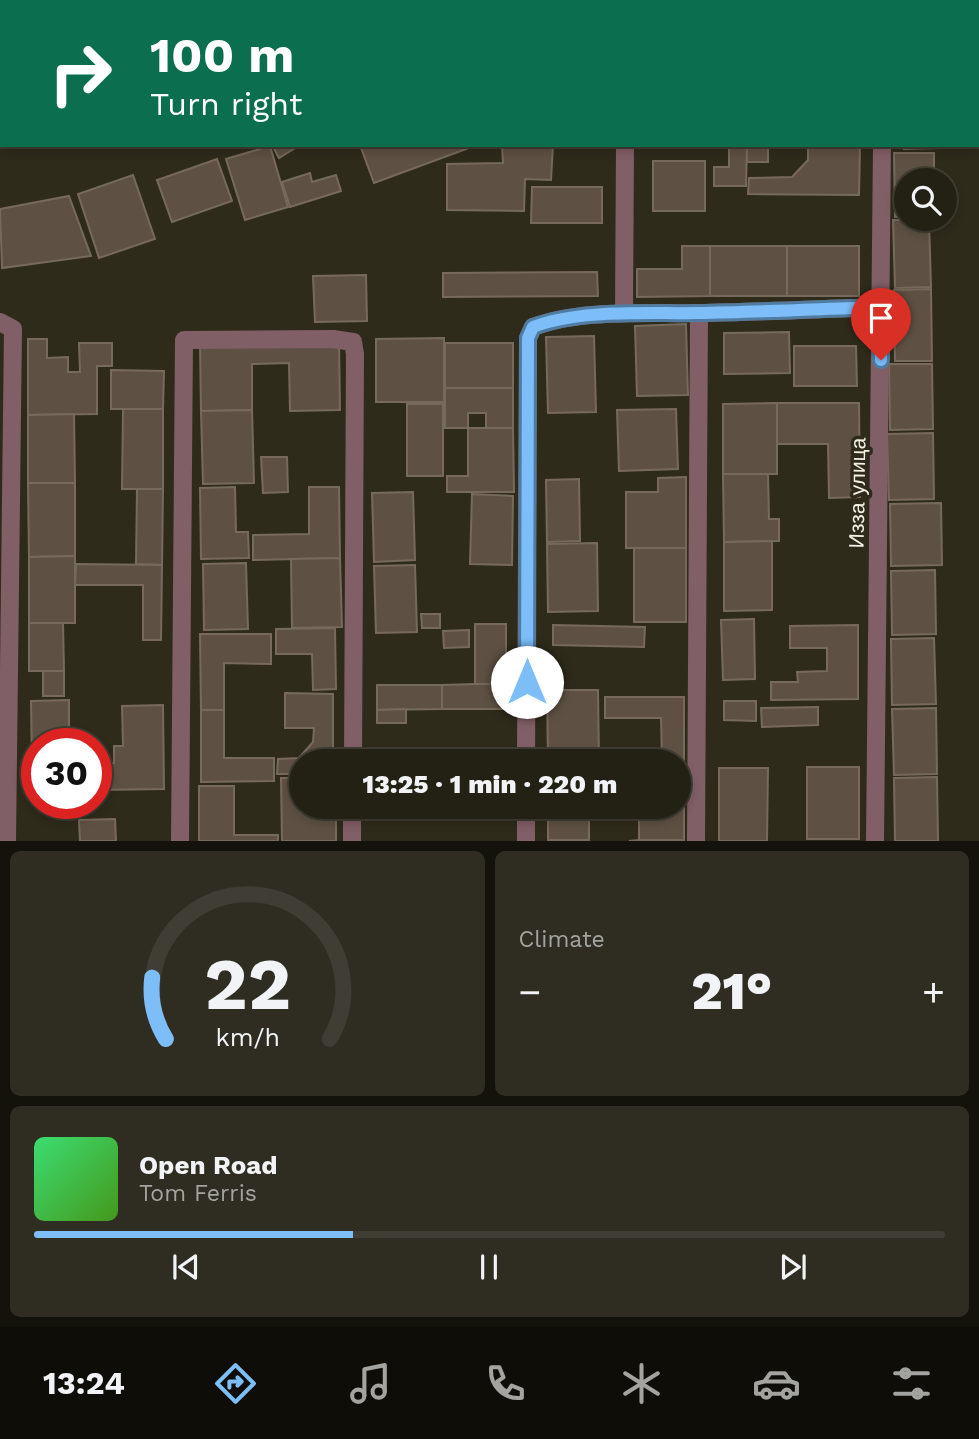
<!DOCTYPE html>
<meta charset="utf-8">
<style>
body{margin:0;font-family:"Work Sans",sans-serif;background:#2f2d22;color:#f1f3f6;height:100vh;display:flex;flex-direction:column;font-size:26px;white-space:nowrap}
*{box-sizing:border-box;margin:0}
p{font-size:23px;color:#a3a3a0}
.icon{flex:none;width:38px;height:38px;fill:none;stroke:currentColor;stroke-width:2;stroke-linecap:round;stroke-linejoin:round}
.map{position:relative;height:841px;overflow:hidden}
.side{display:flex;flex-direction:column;gap:10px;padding:10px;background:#13120b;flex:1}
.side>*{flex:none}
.banner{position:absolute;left:0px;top:0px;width:980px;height:147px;box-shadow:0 4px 10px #0003,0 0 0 2px #403e34;background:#0b6e4f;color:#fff;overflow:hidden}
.tools{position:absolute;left:894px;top:168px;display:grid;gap:14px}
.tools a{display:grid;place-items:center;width:63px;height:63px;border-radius:50%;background:#232014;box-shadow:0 4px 10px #0003,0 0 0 2px #403e34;font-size:35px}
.speed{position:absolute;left:21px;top:728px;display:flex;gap:14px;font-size:35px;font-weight:700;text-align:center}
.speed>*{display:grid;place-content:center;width:91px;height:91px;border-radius:50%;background:#232014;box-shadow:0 4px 10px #0003,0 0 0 2px #403e34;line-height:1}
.speed .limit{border:10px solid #d22;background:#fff;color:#111}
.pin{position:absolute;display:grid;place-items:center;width:60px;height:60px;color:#fff;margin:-72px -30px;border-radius:50% 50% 50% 0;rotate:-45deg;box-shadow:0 0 7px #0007}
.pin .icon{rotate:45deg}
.me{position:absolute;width:77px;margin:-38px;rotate:0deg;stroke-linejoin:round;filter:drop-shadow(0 0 5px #0008)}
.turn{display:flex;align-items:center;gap:24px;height:147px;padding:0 35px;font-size:32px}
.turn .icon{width:91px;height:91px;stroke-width:2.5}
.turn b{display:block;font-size:49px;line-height:60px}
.big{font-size:52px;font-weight:800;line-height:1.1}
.side .card{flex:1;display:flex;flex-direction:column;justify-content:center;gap:10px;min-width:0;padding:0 24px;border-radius:10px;background:#2f2d22}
.side .dial{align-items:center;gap:0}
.dial svg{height:182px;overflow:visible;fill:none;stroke:#403e34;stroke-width:7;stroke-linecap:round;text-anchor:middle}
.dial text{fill:#f1f3f6;stroke:none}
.song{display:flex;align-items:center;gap:21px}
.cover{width:84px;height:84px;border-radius:10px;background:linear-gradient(135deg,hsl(140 70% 55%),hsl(100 70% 35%))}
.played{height:7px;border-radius:4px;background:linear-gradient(90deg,#7dbef9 35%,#403e34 35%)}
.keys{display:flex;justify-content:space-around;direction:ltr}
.heat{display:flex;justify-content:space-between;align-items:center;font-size:38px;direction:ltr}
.side .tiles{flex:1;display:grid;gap:10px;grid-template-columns:1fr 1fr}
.card:last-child{grid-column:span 2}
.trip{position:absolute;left:289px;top:749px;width:402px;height:70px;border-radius:35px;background:#232014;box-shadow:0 4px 10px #0003,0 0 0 2px #403e34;font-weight:800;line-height:70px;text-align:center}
.dock{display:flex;height:112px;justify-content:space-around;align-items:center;background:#0e0d08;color:#a3a3a0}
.dock .icon{width:49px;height:49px}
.dock .selected{color:#7dbef9}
.dock b{font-size:32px;color:#f1f3f6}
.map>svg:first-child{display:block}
</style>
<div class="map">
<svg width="979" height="841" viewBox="0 0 979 841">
<rect width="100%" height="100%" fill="#2f2b1b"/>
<!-- building -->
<g fill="#5e5143" stroke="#776a5c" stroke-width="2">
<path d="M167 0H231L228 2Z"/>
<path d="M306 0H350L351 2H304Z"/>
<path d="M539 0H612L537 2Z"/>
<rect x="659" y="0" width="45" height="2"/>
<rect x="812" y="0" width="56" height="2"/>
<rect x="904" y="0" width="34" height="2"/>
<path d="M0 25 2 26V62L0 61Z"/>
<path d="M2 103V132H1L0 104Z"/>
<path d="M272 145H300L279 158Z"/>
<path d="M360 145H477L374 183Z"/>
<path d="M505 145H553L551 180 525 179 524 211 447 210V164L503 163 502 146Z"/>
<path d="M729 145H747L746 186H714V167H729Z"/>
<rect x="747" y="145" width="21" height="17"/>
<path d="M808 145H860L859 195 748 194 749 178 792 177 808 160Z"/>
<path d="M904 145H940V148L904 149Z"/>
<path d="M270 146 288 207 245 220 226 159Z"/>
<path d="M894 153H934V180H906V217H895Z"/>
<path d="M217 159 232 201 172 222 157 180Z"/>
<rect x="653" y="161" width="52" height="50"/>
<path d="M310 173 312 182 336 175 341 191 290 207 282 182Z"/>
<path d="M133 175 155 239 99 258 78 194Z"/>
<path d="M532 187H602V223H531Z"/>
<path d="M69 196 91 256 2 268 0 209Z"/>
<path d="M893 220H929L931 287 895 288Z"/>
<path d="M682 246H710V296L637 297V269H682Z"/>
<rect x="710" y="246" width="77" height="50"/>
<rect x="787" y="246" width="72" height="50"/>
<path d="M597 272 598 296 443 297V273Z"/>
<path d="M366 275 367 321 315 322 313 276Z"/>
<path d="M931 289 932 361H895L894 290Z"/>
<path d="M686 324 688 395 637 396 635 326Z"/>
<path d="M789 332 790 373 724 374V333Z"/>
<path d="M594 336 596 412 548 413 546 337Z"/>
<path d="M444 338V402H376V339Z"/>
<path d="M28 339H47V358L68 357V372H80L79 343H112V366H97V414L28 415Z"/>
<path d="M339 342 340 410 290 411 289 363 252 364V410L201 411 200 344Z"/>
<rect x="445" y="343" width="68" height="45"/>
<path d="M794 346H856L857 386H794Z"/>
<path d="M889 364H932L933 429 890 430Z"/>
<path d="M111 370 164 371 163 409H111Z"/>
<path d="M445 388H513V428H486V413H468V428H445Z"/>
<path d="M777 403V474H723V404Z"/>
<path d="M777 403H859L860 497 829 498 828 444H777Z"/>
<rect x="407" y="404" width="36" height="72"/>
<path d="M123 409H163V489H122Z"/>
<path d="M676 409 678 469 619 471 617 410Z"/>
<path d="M252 410 254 483 203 484 201 411Z"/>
<path d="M74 414 75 483H28V415Z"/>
<path d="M468 428H513L514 492H447V476H468Z"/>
<path d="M933 433 934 499 889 500 887 434Z"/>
<path d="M261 457H287L288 492 263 493Z"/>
<path d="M723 474H768L769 519H779V541L724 542Z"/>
<path d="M686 477V548H626V492H658V478Z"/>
<path d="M579 479 580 541 547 542 546 480Z"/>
<path d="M28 483H75V556L29 557Z"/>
<path d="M235 487 236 532H248L249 558 201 559 200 488Z"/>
<path d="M309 487H339L340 558 253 560V535L309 534Z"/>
<path d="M137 489H163L162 565 136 564Z"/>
<path d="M413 492 415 560 374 562 372 493Z"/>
<path d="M472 494 513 496 512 565 470 564Z"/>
<path d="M941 503 942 565 891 566 890 504Z"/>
<path d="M772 541V610L724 611V542Z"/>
<path d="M597 543 598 611 548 612 547 544Z"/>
<rect x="634" y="548" width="52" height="74"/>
<path d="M75 556V623H29V557Z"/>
<path d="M340 558 342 627 292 628 291 559Z"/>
<path d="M246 563 248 629 204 630 203 564Z"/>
<path d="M76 564 162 565 161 640H143V585H75Z"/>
<path d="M415 565 417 632 376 633 374 566Z"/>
<path d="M935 570 936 634 892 635 891 571Z"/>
<path d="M421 614H440V628H422Z"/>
<path d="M754 619 755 679 723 680 721 620Z"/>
<path d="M29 623H63L64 671H29Z"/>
<rect x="475" y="624" width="31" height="60"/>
<path d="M553 625 645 627 644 647 553 645Z"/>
<path d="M858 625V699L771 700V682H798L797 672 827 671V648H790V626Z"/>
<path d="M335 628 336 689 313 690 312 654H276V629Z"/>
<path d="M469 630V647L444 648 443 631Z"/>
<path d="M200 634H271V664L224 663V710H201Z"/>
<path d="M934 638 936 704 892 705 891 639Z"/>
<rect x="43" y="671" width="21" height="25"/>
<path d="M475 684H506V709H442V685Z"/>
<path d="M377 685H442V709L377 710Z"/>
<path d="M547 690H598L599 761H548Z"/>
<path d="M285 693 333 694V761H301V774H277L278 759 299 758 313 742 314 728H285Z"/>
<path d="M605 697H684V764H679V761H662L661 718H605Z"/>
<path d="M69 700V744H37V767H32L31 701Z"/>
<path d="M724 701H756V721L724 720Z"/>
<path d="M163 705 164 789 96 790V763H114V746H123L122 706Z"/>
<path d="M818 707V725L762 727 761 708Z"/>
<path d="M936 708 937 774 894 775 892 709Z"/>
<path d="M406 709V723H377V710Z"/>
<path d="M201 710H224V758H274V781L201 782Z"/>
<path d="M679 764H684V840H639V807H679Z"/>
<rect x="807" y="767" width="52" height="72"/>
<path d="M719 768H768L767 841H719Z"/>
<path d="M937 777 938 841H895L894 778Z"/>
<path d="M281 778H301V807H336V841H282Z"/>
<path d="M199 786H234V835H278V841H199Z"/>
<rect x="548" y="807" width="41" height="33"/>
<path d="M115 819 116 841H80L79 820Z"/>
<path d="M639 840H684V841H629Z"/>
</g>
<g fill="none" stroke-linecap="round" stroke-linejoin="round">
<!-- minor -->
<g stroke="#815f66" stroke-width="18">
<path d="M274 2 277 0"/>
<path d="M882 2V0"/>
<path d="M624 313 625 145"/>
<path d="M0 322 13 329 7 841"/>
<path d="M526 761 528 338 533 327C580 309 647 314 698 313 759 312 820 309 881 307"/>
<path d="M180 841 184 340 333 339 353 342 355 354 353 761"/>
<path d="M352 841V807"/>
<path d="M526 841V807"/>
<path d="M696 841 699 313"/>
<path d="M875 841 882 145"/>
</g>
</g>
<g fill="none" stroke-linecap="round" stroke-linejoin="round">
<!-- route casing -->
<g stroke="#517ca2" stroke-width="18">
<path id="route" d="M527 682 528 338 533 327C580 309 647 314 698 313 759 312 820 309 881 307V360"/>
</g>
<!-- route -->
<use href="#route" stroke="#7dbef9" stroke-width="12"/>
</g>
<g text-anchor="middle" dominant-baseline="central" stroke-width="7" stroke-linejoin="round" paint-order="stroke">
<!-- street labels -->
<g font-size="21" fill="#f3f0e6" stroke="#2f2b1b">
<text transform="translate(857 493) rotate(-89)">Изза улица</text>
</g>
</g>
</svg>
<div class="tools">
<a><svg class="icon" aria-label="search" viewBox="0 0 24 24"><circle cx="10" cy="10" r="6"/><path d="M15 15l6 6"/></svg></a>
</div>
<div class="speed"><div class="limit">30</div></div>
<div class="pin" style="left:881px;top:360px;background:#d93025"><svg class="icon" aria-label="arrive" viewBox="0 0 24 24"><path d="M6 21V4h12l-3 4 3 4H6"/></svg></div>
<svg class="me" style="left:527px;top:682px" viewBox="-20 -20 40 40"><circle r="19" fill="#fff"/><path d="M0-13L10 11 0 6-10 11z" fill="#7dbef9"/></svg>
<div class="trip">13:25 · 1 min · 220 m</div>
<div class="banner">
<div class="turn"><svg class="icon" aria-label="right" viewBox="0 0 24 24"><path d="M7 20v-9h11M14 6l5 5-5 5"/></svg><div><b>100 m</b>Turn right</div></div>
</div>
</div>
<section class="side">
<div class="tiles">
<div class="card dial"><svg viewBox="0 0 100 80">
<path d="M14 69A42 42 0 1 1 86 69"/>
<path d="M14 69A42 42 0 0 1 8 42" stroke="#7dbef9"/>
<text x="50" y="56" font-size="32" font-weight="700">22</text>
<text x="50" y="72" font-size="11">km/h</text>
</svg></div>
<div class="card"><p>Climate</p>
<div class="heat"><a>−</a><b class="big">21°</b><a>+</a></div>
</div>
<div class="card">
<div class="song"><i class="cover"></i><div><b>Open Road</b><p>Tom Ferris</p></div></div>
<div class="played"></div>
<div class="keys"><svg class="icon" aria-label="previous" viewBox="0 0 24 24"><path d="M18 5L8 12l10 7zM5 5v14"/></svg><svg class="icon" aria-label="pause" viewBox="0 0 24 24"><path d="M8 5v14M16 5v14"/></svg><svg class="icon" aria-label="next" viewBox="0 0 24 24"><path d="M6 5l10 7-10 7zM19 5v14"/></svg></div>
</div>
</div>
</section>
<nav class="dock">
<b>13:24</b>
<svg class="icon selected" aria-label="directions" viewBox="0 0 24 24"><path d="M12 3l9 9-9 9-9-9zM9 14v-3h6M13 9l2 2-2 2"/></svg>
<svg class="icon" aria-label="music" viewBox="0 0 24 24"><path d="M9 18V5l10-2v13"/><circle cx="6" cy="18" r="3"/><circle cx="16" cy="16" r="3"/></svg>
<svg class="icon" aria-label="phone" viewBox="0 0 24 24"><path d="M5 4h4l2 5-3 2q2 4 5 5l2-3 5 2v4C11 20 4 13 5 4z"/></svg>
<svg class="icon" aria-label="climate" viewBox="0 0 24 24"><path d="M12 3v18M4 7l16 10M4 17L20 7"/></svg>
<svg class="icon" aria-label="car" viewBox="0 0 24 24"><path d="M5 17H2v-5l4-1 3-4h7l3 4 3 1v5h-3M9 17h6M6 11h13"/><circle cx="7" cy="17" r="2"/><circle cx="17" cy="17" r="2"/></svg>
<svg class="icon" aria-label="filters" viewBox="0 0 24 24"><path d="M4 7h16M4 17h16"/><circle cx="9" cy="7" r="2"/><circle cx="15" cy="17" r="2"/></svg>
</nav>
